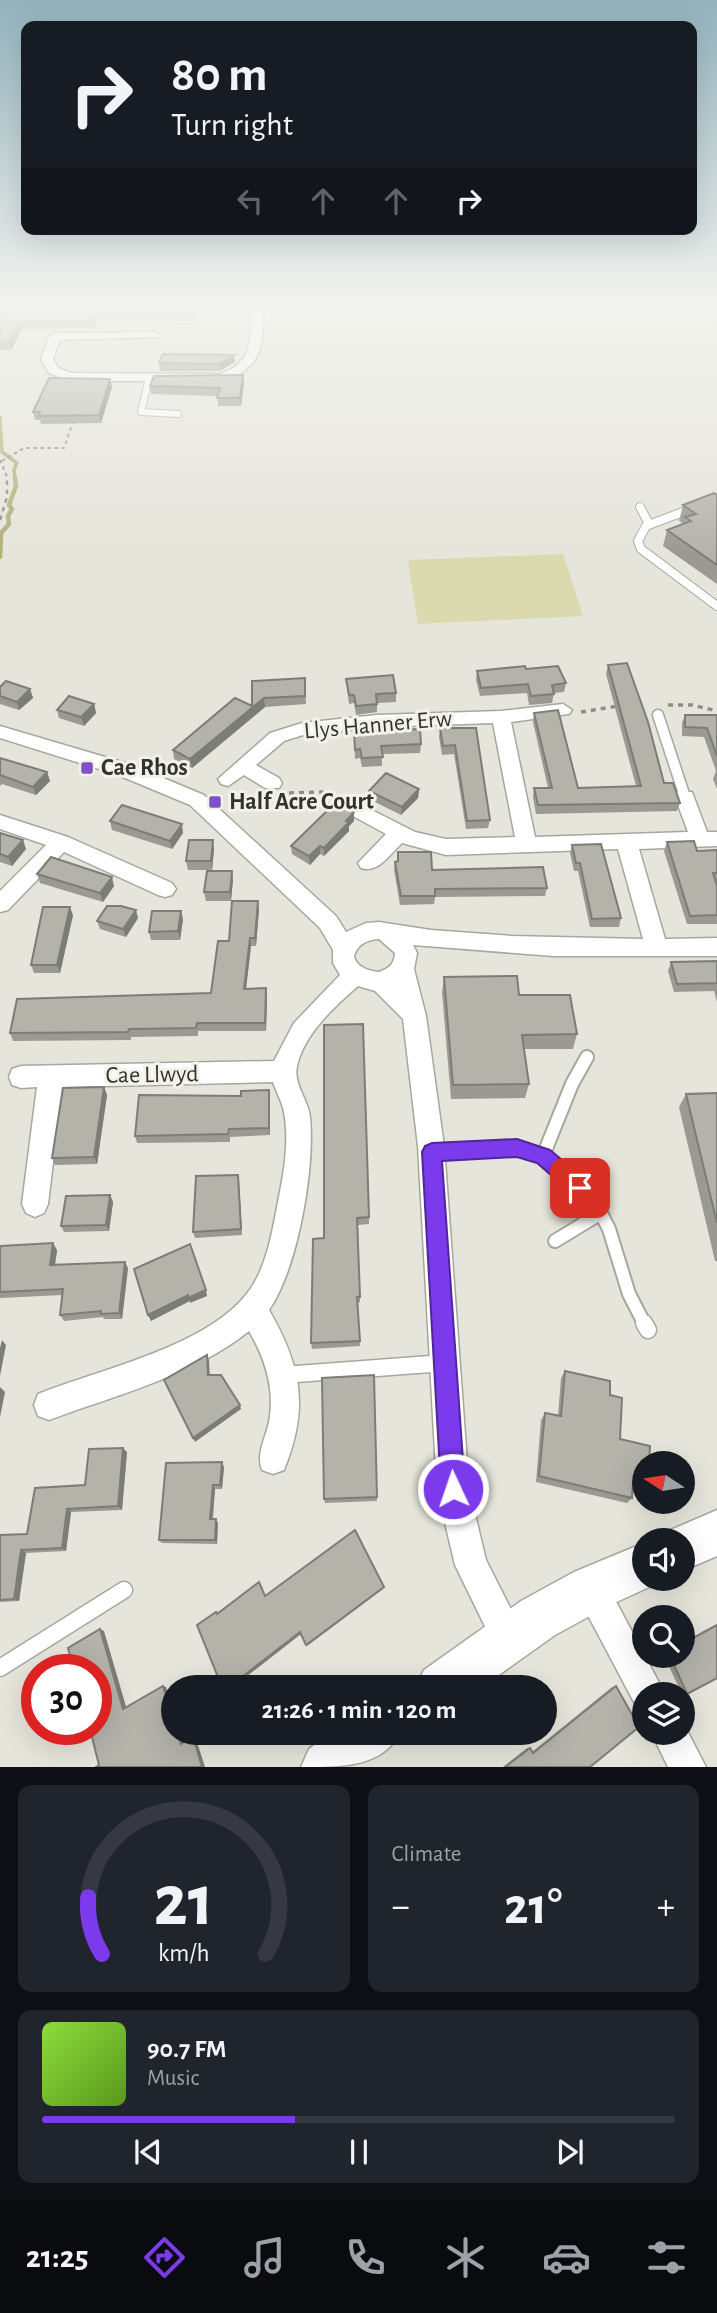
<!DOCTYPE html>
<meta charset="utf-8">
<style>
body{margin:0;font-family:"Alegreya Sans",sans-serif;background:#20242c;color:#f1f3f6;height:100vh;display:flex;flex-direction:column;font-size:26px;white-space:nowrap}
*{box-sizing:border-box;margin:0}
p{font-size:23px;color:#9ea1a6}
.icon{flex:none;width:38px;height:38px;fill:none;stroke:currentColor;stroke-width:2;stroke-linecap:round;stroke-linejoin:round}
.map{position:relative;height:1767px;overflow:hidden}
.sheet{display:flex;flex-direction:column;gap:18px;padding:18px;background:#0d0f14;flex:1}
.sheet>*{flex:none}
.hud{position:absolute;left:21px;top:21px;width:676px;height:214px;border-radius:14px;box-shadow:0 7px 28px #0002;background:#171b24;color:#f1f3f6;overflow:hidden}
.needle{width:46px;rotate:282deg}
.buttons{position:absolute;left:632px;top:1451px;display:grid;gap:14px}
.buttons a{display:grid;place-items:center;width:63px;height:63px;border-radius:50%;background:#171b24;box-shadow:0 7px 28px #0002;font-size:35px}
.speed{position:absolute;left:21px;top:1654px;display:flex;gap:14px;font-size:35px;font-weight:700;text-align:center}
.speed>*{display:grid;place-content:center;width:91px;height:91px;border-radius:50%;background:#171b24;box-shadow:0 7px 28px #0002;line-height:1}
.speed .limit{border:10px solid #d22;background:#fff;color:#111}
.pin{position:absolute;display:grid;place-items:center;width:60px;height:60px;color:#fff;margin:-30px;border-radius:14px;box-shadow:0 4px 10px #0006}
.me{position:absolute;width:77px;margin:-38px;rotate:357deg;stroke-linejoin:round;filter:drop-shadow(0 0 5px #0008)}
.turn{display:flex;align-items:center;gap:24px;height:147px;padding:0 35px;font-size:32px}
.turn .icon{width:91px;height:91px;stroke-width:2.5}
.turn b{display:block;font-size:49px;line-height:60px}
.lanes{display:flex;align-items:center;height:66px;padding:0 35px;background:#0003;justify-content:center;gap:35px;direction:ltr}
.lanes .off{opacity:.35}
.big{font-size:52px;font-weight:700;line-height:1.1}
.sheet .widget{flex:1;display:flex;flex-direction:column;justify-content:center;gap:10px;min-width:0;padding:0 24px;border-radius:14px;background:#20242c}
.sheet .dial{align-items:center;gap:0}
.dial svg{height:182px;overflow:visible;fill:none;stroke:#363941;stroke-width:7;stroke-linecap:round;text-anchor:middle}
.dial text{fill:#f1f3f6;stroke:none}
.song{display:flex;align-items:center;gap:21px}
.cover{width:84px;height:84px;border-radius:10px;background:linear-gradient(135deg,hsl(90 70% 55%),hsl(90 70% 35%))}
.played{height:7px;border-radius:4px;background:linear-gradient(90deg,#7c3aed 40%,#363941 40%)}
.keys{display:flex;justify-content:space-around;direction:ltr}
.heat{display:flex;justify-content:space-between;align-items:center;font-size:38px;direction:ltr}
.sheet .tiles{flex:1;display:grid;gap:18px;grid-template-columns:1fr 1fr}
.widget:last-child{grid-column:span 2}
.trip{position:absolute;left:161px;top:1675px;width:396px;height:70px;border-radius:35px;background:#171b24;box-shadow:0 7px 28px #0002;font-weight:700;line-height:70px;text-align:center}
.dock{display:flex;height:112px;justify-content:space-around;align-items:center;background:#090b0e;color:#9ea1a6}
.dock .icon{width:49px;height:49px}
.dock .selected{color:#7c3aed}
.dock b{font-size:32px;color:#f1f3f6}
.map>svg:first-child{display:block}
</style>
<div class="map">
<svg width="717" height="1767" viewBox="0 0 717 1767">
<rect width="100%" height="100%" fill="#e5e5db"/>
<!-- green -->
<path fill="#dadaae" d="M563 554 583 616 418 624 408 560Z"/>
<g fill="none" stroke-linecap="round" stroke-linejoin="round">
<!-- stream-far1 -->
<path stroke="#b1b079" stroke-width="3.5" d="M0 417 2 452 17 463 14 470 15 479"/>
<!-- stream -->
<path stroke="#b1b079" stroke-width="4.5" d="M0 557 1 533 9 524 8 516 12 509 9 505 16 486 15 478"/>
<!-- lane-far4 casing -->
<g stroke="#a7a79e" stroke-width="8">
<path id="lane-far4" d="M149 378 141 412 178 414"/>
</g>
<!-- lane-far3 casing -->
<g stroke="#a7a79e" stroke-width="10">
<g id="lane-far3">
<path d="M717 499 646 526 638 541 641 549 717 606"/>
<path d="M640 507 649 524"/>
</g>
</g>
<!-- lane-far2 casing -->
<g stroke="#a7a79e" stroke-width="13">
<path id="lane-far2" d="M658 715 685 797"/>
</g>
<!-- lane-far1 casing -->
<g stroke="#a7a79e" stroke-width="16">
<g id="lane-far1">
<path d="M432 1152 517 1148 543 1156 593 1198 609 1229 629 1294 645 1325"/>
<path d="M543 1156 572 1084 587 1057"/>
<path d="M555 1241 601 1213"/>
</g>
</g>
<!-- lane casing -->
<g stroke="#a7a79e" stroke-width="19">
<g id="lane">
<path d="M644 1323 648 1330"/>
<path d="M283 1375 444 1363"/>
<path d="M0 1668 124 1590"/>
</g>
</g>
<!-- street casing -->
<g stroke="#a7a79e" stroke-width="3">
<g id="street">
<path d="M252 306H264C262 343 265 366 225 381H69L49 373 41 359 49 337 55 333 154 332 160 335 158 337 60 340 53 359 58 368 71 373 220 374C255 362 250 338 252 306Z"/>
<path d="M563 704 572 710 569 714 511 722 535 837 688 832 675 797 678 792H692L707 832H717V846L639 849 665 939 717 938V956H553L413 945 417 953 414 969 426 1016 444 1146 469 1489 486 1560 526 1639 521 1651 509 1656 497 1651 455 1565 437 1489 418 1146 403 1019 375 991 358 986C335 1006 304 1034 297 1066 293 1084 308 1099 310 1117 315 1168 298 1268 269 1310 302 1367 309 1409 284 1470L273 1474 262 1470C255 1452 268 1435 270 1416 274 1385 264 1357 249 1331 193 1376 116 1395 49 1420L38 1416 34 1405 38 1394C100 1369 212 1346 251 1288 266 1266 272 1234 277 1207 283 1177 290 1143 284 1112 282 1101 276 1092 273 1082L62 1087 48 1204 44 1213 35 1217 26 1213 22 1204 37 1087 21 1088 12 1085 9 1077 12 1069 21 1066 274 1061 294 1023 340 975 333 963V950L320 928 190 805 118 775 0 738V726L132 765 204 795 336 916 346 932 366 923 379 922 431 930 512 936 643 939 618 849 446 855 402 843C390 854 378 874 361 868L358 863 386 834 353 816 350 811 353 806 360 804 415 832 446 839 515 837 493 723 377 727 303 735 284 741 256 765 279 778 282 783 279 788H265L244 775 228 786 221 784 218 779 270 733 302 723 377 715 501 711ZM379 939 395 953C394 965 389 968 379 972 369 971 356 967 354 956 358 944 366 940 379 939Z"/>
<path d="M0 815 68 837 172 883 176 889 172 895 165 897 158 895 64 852 8 910 0 912V891L46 845 0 829Z"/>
<path d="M591 1572 603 1577 665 1694H644V1710L636 1706 574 1589 579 1577Z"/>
<path d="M682 1721 706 1767H668L651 1732H682Z"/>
</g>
</g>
<!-- secondary casing -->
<g stroke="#a7a79e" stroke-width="3">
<g id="secondary">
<path d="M717 1510V1556L682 1571V1540H662L666 1532Z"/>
<path d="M644 1543V1578H662L660 1582 608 1606 555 1635 482 1687H416L424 1670 521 1601 574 1572Z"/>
<path d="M332 1732H401C382 1767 344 1767 301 1767L309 1749Z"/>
</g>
</g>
<!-- path-far2 -->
<g stroke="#8e8e87" stroke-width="2" stroke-dasharray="3.5 3.5" stroke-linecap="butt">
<path d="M0 460 8 479"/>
<path d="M2 461 24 448H64L74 419"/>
</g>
<!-- path-far1 -->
<path stroke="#8e8e87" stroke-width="2.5" stroke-dasharray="4.5 4.5" stroke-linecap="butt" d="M0 520 7 497V478"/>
<!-- path -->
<g stroke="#8e8e87" stroke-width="3.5" stroke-dasharray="5 5" stroke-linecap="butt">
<path d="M668 705H692L717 711"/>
<path d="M581 712 618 706"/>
<path d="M289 793 322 792 345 803"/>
</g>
<!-- lane-far4 -->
<use href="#lane-far4" stroke="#fff" stroke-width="6"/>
<!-- lane-far3 -->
<use href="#lane-far3" stroke="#fff" stroke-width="8"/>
<!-- lane-far2 -->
<use href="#lane-far2" stroke="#fff" stroke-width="10"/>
<!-- lane-far1 -->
<use href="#lane-far1" stroke="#fff" stroke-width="12"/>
<!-- lane -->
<use href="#lane" stroke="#fff" stroke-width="16"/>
<!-- street -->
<use href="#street" fill="#fff" fill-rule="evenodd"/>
<!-- secondary -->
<use href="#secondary" fill="#fff" fill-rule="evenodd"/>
</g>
<!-- wall -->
<g fill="#9a9a92">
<path d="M3 306H199L194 321 98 320 94 328 22 329 11 350H0V311Z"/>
<path d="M234 355 235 362 219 371H160L159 363Z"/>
<path d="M243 375 244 383 241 406H218V396L151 394 150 386Z"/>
<path d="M112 387 101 423 41 424 40 420H35L33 412Z"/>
<path d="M717 495V584L663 546 667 530 684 524 679 521 683 505Z"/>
<path d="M608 665 664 783 680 803 677 811 536 814 533 797 534 788H548L533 722 534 713 578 788 636 786 606 674Z"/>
<path d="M526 669 566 683 564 692 554 693 552 703 529 705 527 693 480 696 476 680 477 671Z"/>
<path d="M305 678 306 704 265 707 192 768 174 759 173 750 252 706V681Z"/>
<path d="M346 679 396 693V702L377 703V712L356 715 354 703 349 704Z"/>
<path d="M0 687 30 689 33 698 19 710 0 704Z"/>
<path d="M94 704 96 713 84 726 59 718 57 710Z"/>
<path d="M685 715H717V789L713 779 716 771 704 737 682 736V723Z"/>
<path d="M358 723 421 744 420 753 382 754V766L362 767 360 758 355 759 354 731H358Z"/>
<path d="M440 728H476L490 820 488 828 466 829 454 754 442 755 439 737Z"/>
<path d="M0 758 47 772 50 781 36 795 2 784 0 786Z"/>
<path d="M419 789 418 798 401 815 369 799V791Z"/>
<path d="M110 821 183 833 172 849 112 830Z"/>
<path d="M354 821 349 826V831L324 856 320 854 310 865 292 854 291 846Z"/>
<path d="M0 833 26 849 12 866 0 862Z"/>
<path d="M667 842 697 851 717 850V882H715L717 886V924H687L664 851Z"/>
<path d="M572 845 621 918 619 927H590L578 871H574L570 853Z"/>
<path d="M214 849 212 870H188L186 861Z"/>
<path d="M398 852 432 870 547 888 545 896 435 897 434 904 400 905 394 870 395 862H397Z"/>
<path d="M37 874 114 886 103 902 40 883Z"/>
<path d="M233 879 231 901H206L204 892Z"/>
<path d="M259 909 256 946H251L246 989 266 988 267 996 266 1031H198V1036L131 1037V1040L13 1041 10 1033 211 993 229 941Z"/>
<path d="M73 915 60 973H34L31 965Z"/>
<path d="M138 918 126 937 100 929 97 921Z"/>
<path d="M183 919 180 940H151L149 932Z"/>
<path d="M717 961V1002L714 991 674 992 668 971 671 962Z"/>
<path d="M444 977 519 995 577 1034 573 1049H524L529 1084 525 1098 451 1099 442 992Z"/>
<path d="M324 1025 369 1217V1224L358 1225 360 1297V1302L358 1303 360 1346 312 1349 311 1343 324 1238Z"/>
<path d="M104 1087 107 1095 97 1164 55 1165 52 1158Z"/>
<path d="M269 1090 270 1098V1135L230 1137V1142L137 1143 135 1136 241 1096Z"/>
<path d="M717 1093V1261H715L679 1107 686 1094Z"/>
<path d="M239 1181 242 1235 195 1238 193 1232Z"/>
<path d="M110 1195 113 1202 109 1231 64 1232 61 1226Z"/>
<path d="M0 1246 57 1250 55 1265 128 1268 122 1319H104L103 1317 64 1321 60 1315 62 1295 0 1298Z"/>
<path d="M565 1371 610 1395 620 1439 644 1463V1490L643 1492 633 1489 632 1498 627 1503 536 1482 541 1420 545 1413 558 1416 561 1378Z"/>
<path d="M374 1375 377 1501 325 1503 324 1499Z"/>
<path d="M127 1452 122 1510 71 1512 66 1551 26 1553 19 1601 0 1602V1535L27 1534 85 1485Z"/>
<path d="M224 1467 222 1489H215L213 1519 218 1523 217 1544 162 1543 159 1540Z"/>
<path d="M717 1624V1678L687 1694H682L664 1656H682V1643Z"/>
<path d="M616 1686 590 1767H503L527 1748H530L532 1752 612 1687Z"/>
</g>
<!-- shaded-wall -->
<g fill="#7d7d77">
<path d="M195 306H199L194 321 193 313Z"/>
<path d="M96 313 98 320 94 328 93 321Z"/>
<path d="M20 321 22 329 11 350 9 342Z"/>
<path d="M234 355 235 362 219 371V364Z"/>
<path d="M243 375 244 383 241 406 240 398Z"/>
<path d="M110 379 112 387 101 423 99 415Z"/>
<path d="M30 689 33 698 19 710 17 702Z"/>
<path d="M264 698 265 707 192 768 190 759Z"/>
<path d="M94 704 96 713 84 726 81 717Z"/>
<path d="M47 772 50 781 36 795 33 787Z"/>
<path d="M419 789 418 798 401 815 402 807Z"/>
<path d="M354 812V821L349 826V831L324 856V848L346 821Z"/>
<path d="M182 824 183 833 172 849 170 841Z"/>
<path d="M23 840 26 849 12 866 8 857Z"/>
<path d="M213 840 214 849 212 870 211 861Z"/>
<path d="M320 846V854L310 865 309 856Z"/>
<path d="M232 871 233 879 231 901 230 892Z"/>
<path d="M112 877 114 886 103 902 100 893Z"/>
<path d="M258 901 259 909 256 946 255 938Z"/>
<path d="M70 907 73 915 60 973 57 965Z"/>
<path d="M136 910 138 918 126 937 123 929Z"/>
<path d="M181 911 183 919 180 940 178 931Z"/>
<path d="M250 938 251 946 245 997 244 989Z"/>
<path d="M266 988 267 996 266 1031 265 1023Z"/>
<path d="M104 1087 107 1095 97 1164 94 1157Z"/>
<path d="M269 1090 270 1098V1135L269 1128Z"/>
<path d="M238 1175 239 1181 242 1235 241 1229Z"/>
<path d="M110 1195 113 1202 109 1231 106 1225Z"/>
<path d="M53 1243 57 1250 54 1271 50 1265Z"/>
<path d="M125 1262 128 1268 122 1319 119 1313Z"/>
<path d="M206 1290 207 1296 190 1303V1301L151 1321 148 1315 188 1295Z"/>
<path d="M2 1340 6 1345 0 1376V1348Z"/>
<path d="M207 1355 209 1360 210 1380 208 1375Z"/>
<path d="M0 1387 5 1392 0 1417Z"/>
<path d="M240 1405 241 1409 195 1442 193 1438Z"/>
<path d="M123 1448 127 1452 122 1510 118 1506Z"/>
<path d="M222 1462 224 1467 222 1489 220 1485Z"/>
<path d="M213 1485 215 1489 212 1522 210 1519Z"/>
<path d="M67 1509 71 1512 66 1551 62 1548Z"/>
<path d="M216 1519 218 1523 217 1544 215 1540Z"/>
<path d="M21 1550 26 1553 19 1601 14 1599Z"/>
<path d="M384 1587 383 1589 307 1646 306 1645Z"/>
<path d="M100 1629 104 1631 127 1710 123 1709Z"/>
<path d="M300 1632 301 1634 233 1687H229Z"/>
<path d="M163 1686 166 1687 173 1711V1720Z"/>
<path d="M177 1732H180L184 1744H181Z"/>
<path d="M193 1736H195L205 1767H202Z"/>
</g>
<!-- building -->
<g fill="#b3b3aa" stroke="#7d7d77" stroke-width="2">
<path d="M3 306H195L193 313H96L93 321H20L9 342H0V311Z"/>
<path d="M163 354 234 355 219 364 159 363Z"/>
<path d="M243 375 240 398H217L220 388 150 386 154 376Z"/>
<path d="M49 378 110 379 99 415 39 416 40 412H33Z"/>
<path d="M714 493 717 495V565L667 530 691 521 685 517 696 514 683 505Z"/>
<path d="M627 663 648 722 664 783H673L680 803 538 805 534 788H552L534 713 558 710 578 788 641 786 608 665Z"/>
<path d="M525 666 526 669 558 666 566 683 552 685 554 694 531 696 528 684 481 688 477 671Z"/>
<path d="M393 675 396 693 376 694 377 704 356 706 354 695H349L346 679Z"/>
<path d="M305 678V696L264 698 190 759 173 750 235 698 252 706V681Z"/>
<path d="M6 681 30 689 17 702 0 696V687Z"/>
<path d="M69 696 94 704 81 717 57 710Z"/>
<path d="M685 715H717V756L707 728 685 727Z"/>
<path d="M379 721 380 730 420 729 421 744 381 746 383 757 362 758 360 749 355 750 354 731H360L358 723Z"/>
<path d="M440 728H476L490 820 467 821 455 745 443 746Z"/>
<path d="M0 758 47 772 33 787 0 775Z"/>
<path d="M386 773 419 789 402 807 369 791Z"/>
<path d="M335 803 354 812 346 821 349 822 324 848 320 846 309 856 291 846Z"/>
<path d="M122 805 182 824 170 841 110 821Z"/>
<path d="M0 833 23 840 8 857 0 854Z"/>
<path d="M189 840H213L211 861H186Z"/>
<path d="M694 841 697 851 717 850V873H713L717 886V915L690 916 667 842Z"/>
<path d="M601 844 621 918 592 919 580 863H576L572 845Z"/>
<path d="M398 852H431L432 870 543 867 547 888 435 889V896H401L395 862 398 861Z"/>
<path d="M51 857 112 877 100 893 37 874Z"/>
<path d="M207 871H232L230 892H204Z"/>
<path d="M232 901H258L255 938H250L244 989 266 988 265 1023H197L196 1028 129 1029 128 1032 10 1033 17 999 211 993 218 941H229Z"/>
<path d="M107 906H121L136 910 123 929 97 921Z"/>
<path d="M43 907H70L57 965H31Z"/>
<path d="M152 911H181L178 931 149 932Z"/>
<path d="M717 961V983L677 984 671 962Z"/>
<path d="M517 976 519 995H570L577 1034 522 1035 529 1084 453 1085 444 977Z"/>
<path d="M363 1024 369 1217 357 1218 360 1297H357L360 1341 311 1343 313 1239 324 1238V1025Z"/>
<path d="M104 1087 94 1157 52 1158 63 1088Z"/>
<path d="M269 1090V1128L229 1129 228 1134 135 1136 139 1095 241 1096V1091Z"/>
<path d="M717 1093V1223L686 1094Z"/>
<path d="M238 1175 241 1229 193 1232 196 1176Z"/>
<path d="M110 1195 106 1225 61 1226 66 1196Z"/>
<path d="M53 1243 50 1265 125 1262 119 1313 101 1314V1311L60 1315 63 1289 0 1292V1246Z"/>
<path d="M190 1244 206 1290 188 1298V1295L148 1315 134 1269Z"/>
<path d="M207 1355 208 1375H221L240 1405 193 1438 164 1380Z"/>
<path d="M565 1371 610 1381V1395L622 1398 620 1439 650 1446 649 1463H644V1485L633 1483 632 1498 539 1476 545 1413 561 1416Z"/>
<path d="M374 1375 377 1497 324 1499 322 1378Z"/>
<path d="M123 1448 118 1506 67 1509 62 1548 21 1550 14 1599 0 1600V1535L27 1534 35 1488 85 1485 89 1449Z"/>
<path d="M222 1462 220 1485H213L210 1519H216L215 1540H159L166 1463Z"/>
<path d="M355 1530 384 1587 306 1645 300 1632 229 1687H222L197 1625 216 1612 217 1614 259 1582 265 1596Z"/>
<path d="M717 1625V1678L687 1694 670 1656H682V1644Z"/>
<path d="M100 1629 123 1709 163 1686 173 1720V1732H177L181 1744 193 1736 202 1767H96L99 1765 90 1729H96V1670H74L68 1648Z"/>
<path d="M616 1686 639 1727 590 1767H505L530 1748 533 1753Z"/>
</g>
<!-- sky -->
<linearGradient id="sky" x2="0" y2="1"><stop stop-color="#92b2bc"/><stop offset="0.55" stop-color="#f3f3ef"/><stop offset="1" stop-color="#f3f3ef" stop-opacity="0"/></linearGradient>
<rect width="717" height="553" fill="url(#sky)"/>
<!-- route -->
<path fill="#7c3aed" stroke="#51269a" stroke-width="2" d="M517 1139 550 1150 587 1181 590 1188 587 1194 580 1197 573 1194 537 1163 517 1157 442 1161 465 1489 462 1497 453 1500 445 1497 441 1489 422 1152 425 1146 432 1143Z"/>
<!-- markers -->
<g fill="#8050c8" stroke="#f2f2e9" stroke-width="2.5">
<rect x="80" y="761" width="14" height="14" rx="3.5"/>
<rect x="208" y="795" width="14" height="14" rx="3.5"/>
</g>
<g text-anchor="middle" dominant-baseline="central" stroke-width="6" stroke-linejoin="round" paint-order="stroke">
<!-- street labels -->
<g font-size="24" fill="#32322e" stroke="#f2f2e9">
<text transform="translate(378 725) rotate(-5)">Llys Hanner Erw</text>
<text transform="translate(152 1075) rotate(-1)">Cae Llwyd</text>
</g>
<!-- poi labels -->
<g font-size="24" font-weight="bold" fill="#32322e" stroke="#f2f2e9" text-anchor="start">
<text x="101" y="768">Cae Rhos</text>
<text x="229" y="802">Half Acre Court</text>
</g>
</g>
</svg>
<div class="buttons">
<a><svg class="needle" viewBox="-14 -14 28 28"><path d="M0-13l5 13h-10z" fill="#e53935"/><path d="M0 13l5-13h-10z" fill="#9ea1a6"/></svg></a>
<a><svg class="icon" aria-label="sound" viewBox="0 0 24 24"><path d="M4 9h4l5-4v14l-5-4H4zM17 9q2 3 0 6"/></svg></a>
<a><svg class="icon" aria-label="search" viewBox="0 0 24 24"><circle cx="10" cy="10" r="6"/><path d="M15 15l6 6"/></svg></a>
<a><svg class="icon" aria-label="layers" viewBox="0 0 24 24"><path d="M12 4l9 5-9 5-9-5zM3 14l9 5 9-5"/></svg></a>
</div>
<div class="speed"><div class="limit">30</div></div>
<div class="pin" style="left:580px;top:1188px;background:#d93025"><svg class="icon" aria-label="arrive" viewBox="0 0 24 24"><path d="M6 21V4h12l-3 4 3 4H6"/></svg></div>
<svg class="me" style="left:453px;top:1489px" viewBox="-20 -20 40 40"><circle r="17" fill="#7c3aed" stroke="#fff" stroke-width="3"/><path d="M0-11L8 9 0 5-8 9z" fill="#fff"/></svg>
<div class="trip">21:26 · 1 min · 120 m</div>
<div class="hud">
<div class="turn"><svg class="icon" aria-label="right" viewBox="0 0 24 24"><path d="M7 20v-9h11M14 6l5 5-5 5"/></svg><div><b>80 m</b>Turn right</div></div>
<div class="lanes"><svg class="icon off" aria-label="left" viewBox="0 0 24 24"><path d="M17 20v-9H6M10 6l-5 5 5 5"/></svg><svg class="icon off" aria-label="ahead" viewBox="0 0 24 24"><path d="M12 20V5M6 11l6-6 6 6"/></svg><svg class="icon off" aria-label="ahead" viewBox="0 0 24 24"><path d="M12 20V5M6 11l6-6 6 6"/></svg><svg class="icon" aria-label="right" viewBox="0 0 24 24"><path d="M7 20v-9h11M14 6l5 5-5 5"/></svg></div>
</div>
</div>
<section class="sheet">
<div class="tiles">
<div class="widget dial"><svg viewBox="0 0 100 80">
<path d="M14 69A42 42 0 1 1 86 69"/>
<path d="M14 69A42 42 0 0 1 8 44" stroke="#7c3aed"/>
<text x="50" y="56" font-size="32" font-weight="700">21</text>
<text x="50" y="72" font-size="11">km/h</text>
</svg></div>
<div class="widget"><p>Climate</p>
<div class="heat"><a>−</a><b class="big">21°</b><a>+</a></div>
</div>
<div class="widget">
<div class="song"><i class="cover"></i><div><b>90.7 FM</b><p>Music</p></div></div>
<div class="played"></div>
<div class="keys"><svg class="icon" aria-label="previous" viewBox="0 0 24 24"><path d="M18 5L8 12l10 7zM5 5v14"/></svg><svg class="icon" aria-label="pause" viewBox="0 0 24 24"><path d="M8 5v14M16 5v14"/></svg><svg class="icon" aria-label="next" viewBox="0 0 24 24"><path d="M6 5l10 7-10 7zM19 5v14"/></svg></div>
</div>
</div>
</section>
<nav class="dock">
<b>21:25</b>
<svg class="icon selected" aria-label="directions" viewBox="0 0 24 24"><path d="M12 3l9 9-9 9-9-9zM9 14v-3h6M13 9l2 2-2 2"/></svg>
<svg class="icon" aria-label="music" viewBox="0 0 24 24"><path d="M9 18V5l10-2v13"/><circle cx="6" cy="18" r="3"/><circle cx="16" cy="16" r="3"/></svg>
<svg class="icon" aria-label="phone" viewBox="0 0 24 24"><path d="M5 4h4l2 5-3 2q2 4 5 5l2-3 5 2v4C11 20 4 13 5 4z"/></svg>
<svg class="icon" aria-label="climate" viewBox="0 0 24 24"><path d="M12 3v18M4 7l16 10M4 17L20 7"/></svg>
<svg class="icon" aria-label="car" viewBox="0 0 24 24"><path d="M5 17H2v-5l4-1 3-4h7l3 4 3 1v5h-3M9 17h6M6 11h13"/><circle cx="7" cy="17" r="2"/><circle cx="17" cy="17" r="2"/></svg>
<svg class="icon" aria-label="filters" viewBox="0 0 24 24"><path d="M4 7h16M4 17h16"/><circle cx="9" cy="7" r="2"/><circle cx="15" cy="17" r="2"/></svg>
</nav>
